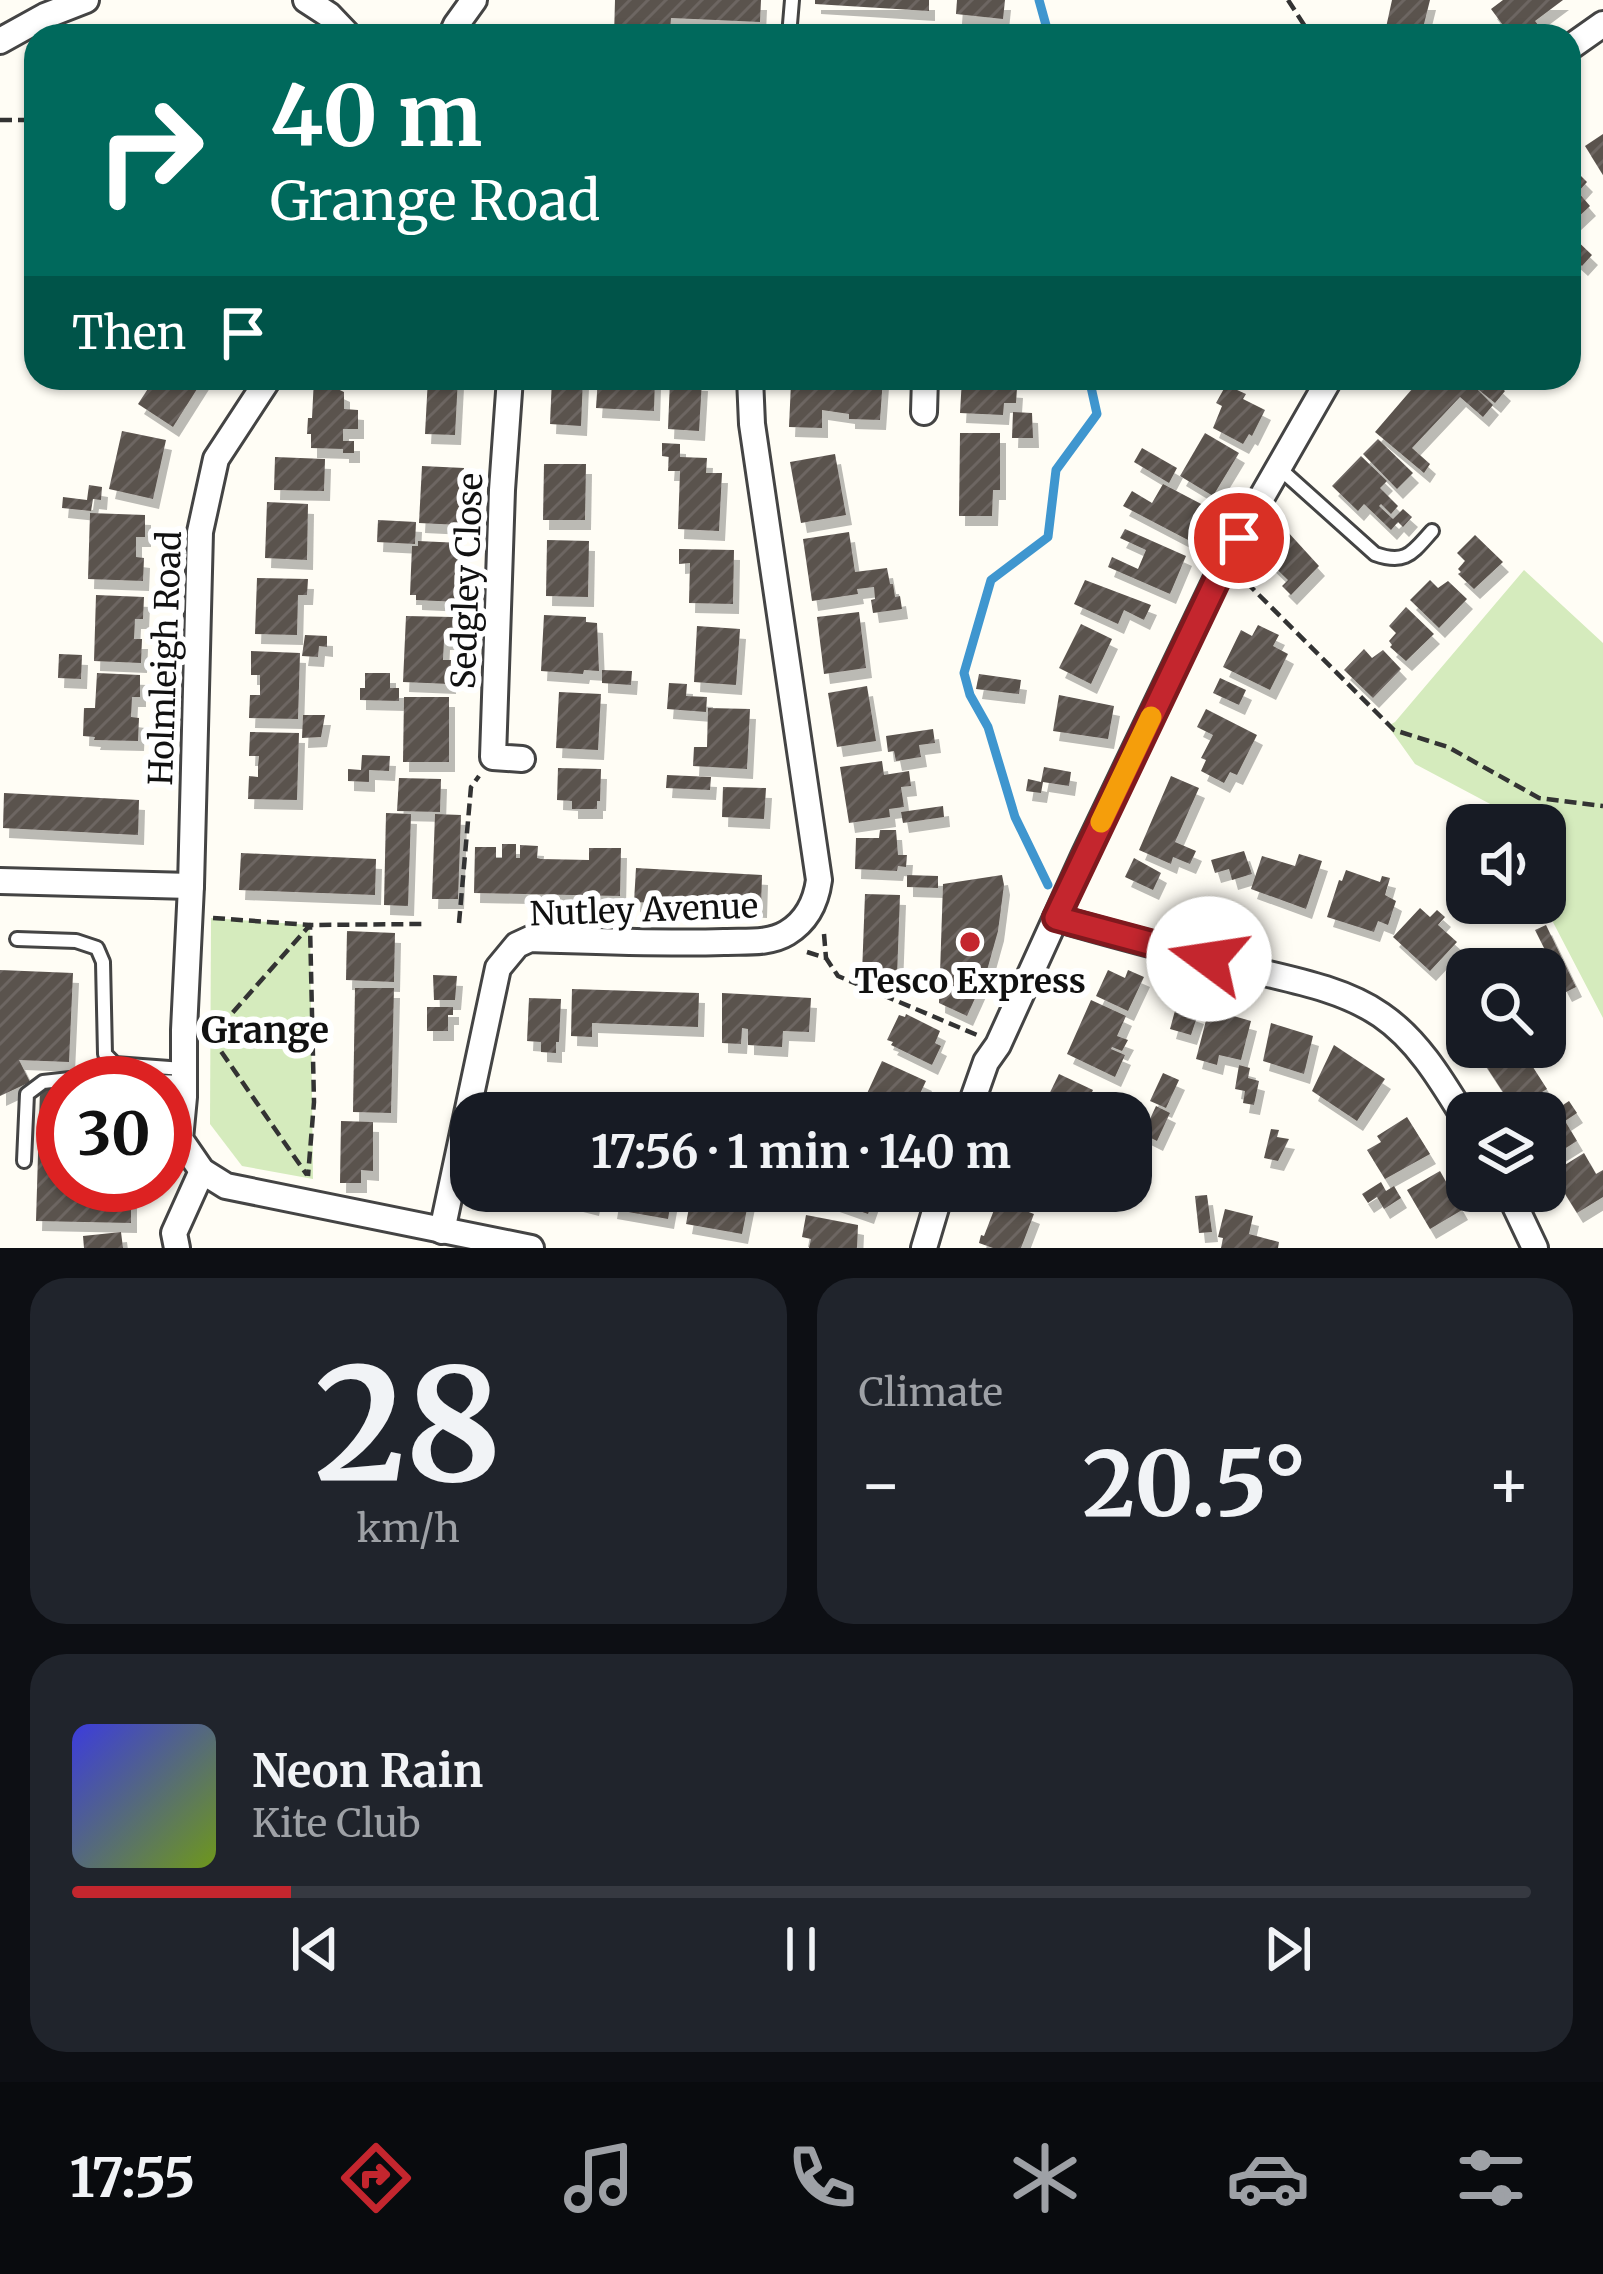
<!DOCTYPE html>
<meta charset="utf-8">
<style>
body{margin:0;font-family:Merriweather,serif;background:#20242c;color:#f1f3f6;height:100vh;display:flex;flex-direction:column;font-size:45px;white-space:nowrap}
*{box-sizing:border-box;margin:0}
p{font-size:39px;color:#9ea1a6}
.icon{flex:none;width:66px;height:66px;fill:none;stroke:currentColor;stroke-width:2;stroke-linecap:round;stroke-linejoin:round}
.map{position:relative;height:1248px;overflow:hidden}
.details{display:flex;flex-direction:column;gap:30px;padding:30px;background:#0d0f14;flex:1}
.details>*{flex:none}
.guide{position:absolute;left:24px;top:24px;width:1557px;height:366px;border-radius:36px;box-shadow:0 3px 9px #0004;background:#00695c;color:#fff;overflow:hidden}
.controls{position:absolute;left:1446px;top:804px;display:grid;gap:24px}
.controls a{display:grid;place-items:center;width:120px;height:120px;border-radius:24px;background:#171b24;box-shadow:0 3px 9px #0004;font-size:60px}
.speed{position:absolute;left:36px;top:1056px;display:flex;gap:24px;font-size:60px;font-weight:700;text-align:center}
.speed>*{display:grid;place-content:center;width:156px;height:156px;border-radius:50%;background:#171b24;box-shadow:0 3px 9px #0004;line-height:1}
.speed .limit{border:18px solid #d22;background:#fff;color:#111}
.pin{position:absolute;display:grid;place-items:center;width:102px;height:102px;color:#fff;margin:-51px;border:6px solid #fff;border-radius:50%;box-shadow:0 3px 12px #0007}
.me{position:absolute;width:132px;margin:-66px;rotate:284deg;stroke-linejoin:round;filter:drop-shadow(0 0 9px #0008)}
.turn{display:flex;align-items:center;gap:42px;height:252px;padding:0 48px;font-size:54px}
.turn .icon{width:156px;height:156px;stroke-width:2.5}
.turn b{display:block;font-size:84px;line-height:102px}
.then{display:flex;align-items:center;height:114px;padding:0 48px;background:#0003;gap:24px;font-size:45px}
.big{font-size:90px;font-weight:700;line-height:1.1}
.details .tile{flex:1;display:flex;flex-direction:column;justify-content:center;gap:18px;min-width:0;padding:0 42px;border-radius:36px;background:#20242c}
.details .dial{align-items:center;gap:0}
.dial b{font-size:156px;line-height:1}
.song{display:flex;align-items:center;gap:36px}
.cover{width:144px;height:144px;border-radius:18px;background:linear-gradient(135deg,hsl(240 70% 55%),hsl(80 70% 35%))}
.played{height:12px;border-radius:6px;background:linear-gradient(90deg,#c4262e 15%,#363941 15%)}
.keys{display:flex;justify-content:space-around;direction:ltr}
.heat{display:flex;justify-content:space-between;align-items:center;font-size:66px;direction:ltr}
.details .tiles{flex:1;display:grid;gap:30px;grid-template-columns:1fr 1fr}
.tile:last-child{grid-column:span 2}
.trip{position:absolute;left:450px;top:1092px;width:702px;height:120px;border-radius:36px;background:#171b24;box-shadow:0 3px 9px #0004;font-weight:700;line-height:120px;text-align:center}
.tabs{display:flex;height:192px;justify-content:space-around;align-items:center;background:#090b0e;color:#9ea1a6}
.tabs .icon{width:84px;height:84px}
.tabs .on{color:#c4262e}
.tabs b{font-size:54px;color:#f1f3f6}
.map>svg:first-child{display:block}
</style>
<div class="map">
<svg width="1603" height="1248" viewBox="0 0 1603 1248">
<defs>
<pattern id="building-hatch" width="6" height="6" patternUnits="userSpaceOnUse" patternTransform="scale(3)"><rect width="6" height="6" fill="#5a524d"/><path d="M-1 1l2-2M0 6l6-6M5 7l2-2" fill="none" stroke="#6d6662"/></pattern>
<filter id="shadow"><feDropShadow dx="6" dy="10" stdDeviation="0" flood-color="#0004"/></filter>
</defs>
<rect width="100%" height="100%" fill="#fffdf5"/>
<!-- grass -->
<g fill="#d5ebbd">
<path d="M1524 570 1603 643V1018L1543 903 1545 825H1503L1494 806 1415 764 1388 726 1395 722Z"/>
<path d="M211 918 310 925 313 1179 242 1166 210 1124Z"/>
</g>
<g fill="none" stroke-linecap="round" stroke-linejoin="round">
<!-- stream -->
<g stroke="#3f96cf" stroke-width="9">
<path d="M1039 0 1049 36"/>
<path d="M1048 885 1015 817 988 727 970 695 964 673 991 580 1048 537 1056 470 1097 414 1089 378"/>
</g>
</g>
<!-- building -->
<g fill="url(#building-hatch)" filter="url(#shadow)">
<path d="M615 0H761L760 22 671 18 670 31 649 30V36H614Z"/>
<path d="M815 0H929V11L815 4Z"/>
<path d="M957 0H1005L1003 19 956 14Z"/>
<path d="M1392 0H1430L1421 36 1385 32Z"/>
<path d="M1503 0H1563L1535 21 1539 26 1526 36H1511L1491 9Z"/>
<path d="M1603 134V175L1585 146Z"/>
<path d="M1569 164 1587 182 1578 192 1590 206 1572 223 1569 220Z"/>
<path d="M1569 233 1592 255 1582 266 1572 257 1569 260Z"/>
<path d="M30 274H36V340H29Z"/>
<path d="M155 378H204L173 427 138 404Z"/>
<path d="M314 378 344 392V409L358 410V429H343V441H354V453H343V449L311 448V434H307L308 418H312Z"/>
<path d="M428 378H458L455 435 425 434Z"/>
<path d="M552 378H583L581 426 550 424Z"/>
<path d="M598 378H655L654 411 596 408Z"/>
<path d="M851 378H883L880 420 849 419V414L822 410V428L789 427 791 383 850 387Z"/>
<path d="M962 378H1004V387L1017 388 1016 403H1004L1003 415 960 413Z"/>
<path d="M1414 378H1491L1505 391 1495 403 1474 386 1493 405 1483 417 1460 397 1412 448 1430 464 1424 473 1375 432 1418 382Z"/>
<path d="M670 380 702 381 699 431 668 429Z"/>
<path d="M1226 385 1246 394 1243 399 1265 410 1252 436 1249 434 1243 444 1213 428 1222 406 1216 403Z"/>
<path d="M1013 412 1032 413 1033 438H1012Z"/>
<path d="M122 431 166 440 153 499 109 489Z"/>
<path d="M960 433H1000V490H993L992 516H959Z"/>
<path d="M1205 433 1239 453 1213 496 1180 476Z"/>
<path d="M1378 439 1413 473 1397 489 1363 454Z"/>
<path d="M662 443 680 444V457L707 458 706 473H722L719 531 678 529 680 471H668L669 457 662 456Z"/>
<path d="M1142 448 1177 468 1169 483 1134 462Z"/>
<path d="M835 454 846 515 801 523 790 462Z"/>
<path d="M1361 456 1387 481 1380 488 1398 506 1391 514 1381 504 1379 506 1393 519 1403 509 1412 517 1403 527 1398 522 1391 530 1364 504 1358 511 1332 486Z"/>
<path d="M275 457 325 459 324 491 274 490Z"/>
<path d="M544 464H586L585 520H543Z"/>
<path d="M422 466 464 468 460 525 419 523Z"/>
<path d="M1163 484 1207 507 1188 540 1123 506 1132 491 1152 503Z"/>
<path d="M89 485 102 487 101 500 93 499 91 511 62 508 63 497 87 500Z"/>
<path d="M267 502 308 504 307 560 265 558Z"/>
<path d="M90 513 145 515V537H136V557L144 558 143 581 88 579Z"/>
<path d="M378 520 416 522 415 544 377 542Z"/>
<path d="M1125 529 1186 556 1170 594 1108 567 1112 557 1138 569 1146 550 1120 538Z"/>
<path d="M1287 531 1319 566 1291 595 1282 586 1288 580 1263 556Z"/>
<path d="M849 532 855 572 887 568 890 584H893L895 597 900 596 902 609 873 613 871 600 875 599 874 587 857 589 858 594 812 601 803 539Z"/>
<path d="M1475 535 1503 562 1474 589 1458 574 1461 572 1458 569 1465 561 1457 553Z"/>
<path d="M547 540 589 541 588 597 546 596Z"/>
<path d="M418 541 461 543 459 602 416 600V595H410L412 546H418Z"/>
<path d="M679 549 734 550 733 604 689 603 690 563 679 564Z"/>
<path d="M257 578 308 579 307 595H298L297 635 255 634Z"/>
<path d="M1085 580 1151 605 1144 620 1124 610 1118 624 1074 604Z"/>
<path d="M1430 580 1438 588 1448 581 1467 599 1439 628 1410 600Z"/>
<path d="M96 595 144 597 143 619H135L134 639H142L141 663 94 661Z"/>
<path d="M1406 607 1434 634 1406 661 1390 647 1392 645 1389 641 1396 633 1389 626Z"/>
<path d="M859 612 866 668 824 674 817 617Z"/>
<path d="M544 615 586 617V622L597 623 599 671 584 670 583 674 541 671Z"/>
<path d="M406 616 453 617 452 640H444L443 660H451L450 684 403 682Z"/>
<path d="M1081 624 1112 639 1091 684 1059 668Z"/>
<path d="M1258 625 1279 635 1273 646 1288 654 1270 690 1223 667 1241 630 1252 636Z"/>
<path d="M697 626 740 629 736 685 694 682Z"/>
<path d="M305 635 327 636V647L319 646 318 657 302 656Z"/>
<path d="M1364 649 1372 658 1383 650 1401 669 1373 698 1344 670Z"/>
<path d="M251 651 300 653 298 719 249 718 250 695H260V675H251Z"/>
<path d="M59 654 82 655 81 679 58 678Z"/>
<path d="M602 670 632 671 631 685 602 683Z"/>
<path d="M97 673 140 675V697H132L131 717 139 718 138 741 94 740 95 737 83 736 84 708H95Z"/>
<path d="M365 673H390V688H399V701L360 700V688H365Z"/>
<path d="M979 674 1021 680 1019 694 976 689Z"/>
<path d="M1220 678 1246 690 1239 705 1213 693Z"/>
<path d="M669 683 687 684 686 696 707 697 706 712 667 709Z"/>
<path d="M867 686 876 741 837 747 828 693Z"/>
<path d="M559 692 601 694 598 750 556 748Z"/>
<path d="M1059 695 1114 706 1108 739 1053 731Z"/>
<path d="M404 697H449V762H403Z"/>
<path d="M708 708 750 709 747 769 693 766 694 747H707Z"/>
<path d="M1206 709 1257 735 1237 775 1230 772 1224 783 1201 771 1206 760 1201 758 1213 735 1197 727Z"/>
<path d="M303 715H325L321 737 302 738Z"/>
<path d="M933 729 935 743 919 745 921 757 896 761 894 751 888 752 886 736Z"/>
<path d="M250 732 299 733 297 800 248 799 249 776 258 777V766L259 756H249Z"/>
<path d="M362 755 390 756 389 771 369 770V782L348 781V769L361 770Z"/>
<path d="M882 761 884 775 909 771 911 786 901 787 904 807 889 809 890 817 849 823 840 767Z"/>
<path d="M1044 767 1071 772 1069 786 1043 782 1041 793 1026 791 1028 779 1041 782Z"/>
<path d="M558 768 601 769 600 801H597V809H572V801L557 800Z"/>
<path d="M667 775 711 777 710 790 666 788Z"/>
<path d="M1171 776 1199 788 1175 842 1196 851 1190 864 1173 857 1171 864 1139 850Z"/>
<path d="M399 778 441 779 440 812 397 811Z"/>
<path d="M723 787 766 788 764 819 722 817Z"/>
<path d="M4 793 139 800 138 835 3 828Z"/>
<path d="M943 806 944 817 903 823 901 812Z"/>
<path d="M386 813 411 814 408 906 384 905Z"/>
<path d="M435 814 461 815 458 899H432Z"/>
<path d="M880 830H896L898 855H907L906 867 898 866 897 871 855 869 856 838H879Z"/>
<path d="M502 844H516V858H520V845L538 846 537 858 541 859 589 860V848H621L620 896 474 893 475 847H496V858H502Z"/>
<path d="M1244 851 1252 874 1232 880 1229 869 1215 873 1211 860Z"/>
<path d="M241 853 376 859 375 895 239 890Z"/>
<path d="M1299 854 1322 861 1306 909 1251 889 1262 856 1295 866Z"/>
<path d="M1134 858 1161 873 1153 890 1125 877Z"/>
<path d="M636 868 762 875 761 908 634 902Z"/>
<path d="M1346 870 1380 882 1382 876 1390 878 1385 895 1396 901 1388 925 1378 921 1374 932 1327 917 1339 880 1342 881Z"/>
<path d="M907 875 938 876V888L907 887Z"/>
<path d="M1002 875 1004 885 998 931 986 974 967 1016 939 1003 943 884Z"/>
<path d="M865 894 900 895 897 976 862 974Z"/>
<path d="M1420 908 1430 917 1437 910 1445 917 1438 925 1457 942 1430 971 1393 937Z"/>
<path d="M1546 925 1576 987 1566 992 1555 971 1545 975V969H1525L1549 958 1535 930Z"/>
<path d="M347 931 395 933 394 982 346 980Z"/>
<path d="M0 970 73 973 69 1062 19 1060 30 1082 0 1096Z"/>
<path d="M1108 970 1125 978 1128 970 1144 977 1128 1011 1096 996Z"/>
<path d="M433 975 457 976 455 1000H434Z"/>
<path d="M1467 977V1031L1462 1018 1458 1019 1447 985Z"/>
<path d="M355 988H394L391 1113 353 1112Z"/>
<path d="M572 989 699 993 698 1027 592 1023V1037L571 1036Z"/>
<path d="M722 993 811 998 809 1032 783 1031 782 1047 748 1045V1029L742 1028 741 1044 722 1043Z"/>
<path d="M529 998 561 999 559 1042H556V1053L541 1052V1042L527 1041Z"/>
<path d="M1091 1000 1126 1016 1117 1036 1128 1040 1122 1051 1112 1047 1111 1049 1125 1055 1115 1077 1067 1054Z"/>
<path d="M427 1007H453V1015H448V1031H427Z"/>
<path d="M1176 1007 1198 1014 1191 1035 1170 1029Z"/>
<path d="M1209 1009 1251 1021 1241 1060 1219 1055 1217 1065 1196 1059Z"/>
<path d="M906 1014 940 1031 935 1043 941 1046 932 1065 891 1045 893 1042 887 1040 899 1015 905 1017Z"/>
<path d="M1271 1023 1313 1036 1304 1074 1263 1061Z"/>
<path d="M1334 1045 1385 1079 1357 1121 1312 1091Z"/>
<path d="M1496 1047H1520L1547 1089 1514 1109 1480 1057Z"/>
<path d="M882 1061 926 1081 916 1102 907 1098 899 1113H858Z"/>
<path d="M1239 1065 1250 1068 1248 1078 1259 1081 1254 1105 1243 1103 1245 1091 1235 1089Z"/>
<path d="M1163 1073 1179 1080 1166 1108 1150 1101Z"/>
<path d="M1059 1074 1093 1090 1082 1113H1040Z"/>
<path d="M40 1089 63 1090V1185H86V1194L131 1196V1223L36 1221Z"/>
<path d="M1552 1101 1557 1109 1569 1101 1577 1113 1565 1121 1577 1141 1545 1161V1113H1533Z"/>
<path d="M1156 1106 1170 1113 1157 1141 1143 1134Z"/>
<path d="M1407 1117 1430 1154 1385 1179 1367 1150 1381 1142 1377 1136Z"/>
<path d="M341 1121 373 1122V1171L361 1170V1183H340Z"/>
<path d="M1271 1129 1279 1130 1277 1137 1289 1139 1278 1161 1264 1158Z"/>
<path d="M1584 1153 1596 1174 1603 1170V1197L1577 1213 1552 1173Z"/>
<path d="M1440 1171 1462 1210 1430 1229 1407 1190Z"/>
<path d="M1381 1182 1386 1191 1394 1186 1401 1198 1384 1209 1377 1197 1368 1203 1362 1194Z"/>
<path d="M534 1191H596L593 1206Z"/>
<path d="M614 1191H673L668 1219 611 1209Z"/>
<path d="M692 1191H748L750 1194 742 1234 686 1224Z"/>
<path d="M831 1191H876L868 1214 828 1200Z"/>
<path d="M1207 1195 1212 1232 1199 1233 1195 1196Z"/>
<path d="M995 1199 1034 1214 1021 1248H993L979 1243 981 1235 984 1236 994 1210 991 1209Z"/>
<path d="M1225 1209 1253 1216 1249 1234 1279 1242 1278 1248H1221L1223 1238 1218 1237Z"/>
<path d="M806 1215 858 1225 857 1248H809L811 1239 802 1237Z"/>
<path d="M121 1232 123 1248H84L83 1236Z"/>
</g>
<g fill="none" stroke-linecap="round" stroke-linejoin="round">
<!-- lane casing -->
<g stroke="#444" stroke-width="18">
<g id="lane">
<path d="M789 36 792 0"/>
<path d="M1279 468 1375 554C1406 565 1412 553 1432 531"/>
<path d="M17 939 76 941 97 948 103 962 105 1054 115 1064 183 1069"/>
<path d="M24 1161 27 1094 43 1082 79 1078 183 1082"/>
</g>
</g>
<!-- street casing -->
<g stroke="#444" stroke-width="30">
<g id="street">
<path d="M306 0 329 15 349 36"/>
<path d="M451 36 456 25 474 0"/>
<path d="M0 41 45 16 86 0"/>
<path d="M1569 48 1603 24"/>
<path d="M269 378 216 459 200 532 191 886 184 1030V1097L180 1139 202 1171 226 1186 531 1248"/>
<path d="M510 378 502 490 493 757 522 759"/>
<path d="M924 412 925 378"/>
<path d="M0 881 191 886"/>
<path d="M1056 918C1118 936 1180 952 1243 968 1288 979 1342 988 1381 1015 1419 1041 1443 1083 1467 1122"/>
<path d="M968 1113 986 1062 998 1045 1084 856 1225 561 1330 378"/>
<path d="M1508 1191 1535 1248"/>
<path d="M442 1231 498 968 517 945 530 939C594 941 659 944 724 942 745 941 769 944 787 933 807 921 816 902 819 880L752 424 750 378"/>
<path d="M177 1248 174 1233 202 1171"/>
<path d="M924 1248 941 1191"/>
</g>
</g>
<!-- path -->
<g stroke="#333" stroke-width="4.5" stroke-dasharray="12 6" stroke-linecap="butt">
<path d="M1288 0 1308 31 1332 36"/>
<path d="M0 120H36"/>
<path d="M1246 582 1394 730 1448 747 1539 798 1603 806"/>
<path d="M213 918 310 925 314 1102 308 1176"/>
<path d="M459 923 471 787 479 776"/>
<path d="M824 934 826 958"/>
<path d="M807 952 826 958 838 976 977 1035"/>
<path d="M208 1036 211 1037 310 925 422 924"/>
<path d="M211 1037 307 1175"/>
</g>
<!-- lane -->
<use href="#lane" stroke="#fff" stroke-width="12"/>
<!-- street -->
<use href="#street" stroke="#fff" stroke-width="24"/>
</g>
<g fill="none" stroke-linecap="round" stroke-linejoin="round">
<!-- route casing -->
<g stroke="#7f191e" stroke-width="30">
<path id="route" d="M1209 959 1056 918 1226 561 1239 538"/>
</g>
<!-- route -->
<use href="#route" stroke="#c4262e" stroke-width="21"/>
<!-- slow -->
<path stroke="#f59e0b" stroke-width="21" d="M1101 822 1151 717"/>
</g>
<!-- markers -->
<circle fill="#c4262e" stroke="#fff" stroke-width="4.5" cx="970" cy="942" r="12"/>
<g text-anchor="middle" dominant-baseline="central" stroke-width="12" stroke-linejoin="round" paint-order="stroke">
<!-- street labels -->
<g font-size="33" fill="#111" stroke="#fff">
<text transform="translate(467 581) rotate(-88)">Sedgley Close</text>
<text transform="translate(165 658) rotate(-88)">Holmleigh Road</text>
<text transform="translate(644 910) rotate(-2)">Nutley Avenue</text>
</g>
<!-- poi labels -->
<g font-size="33" font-weight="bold" fill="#111" stroke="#fff">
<text x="970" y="981">Tesco Express</text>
</g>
<!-- neighbourhood labels -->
<g font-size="36" font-weight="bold" fill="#111" stroke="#fff">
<text x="265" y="1030">Grange</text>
</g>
</g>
</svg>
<div class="controls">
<a><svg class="icon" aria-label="sound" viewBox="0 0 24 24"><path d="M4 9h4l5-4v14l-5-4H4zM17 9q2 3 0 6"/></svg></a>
<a><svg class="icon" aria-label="search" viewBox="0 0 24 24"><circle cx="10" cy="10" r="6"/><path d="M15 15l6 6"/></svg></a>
<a><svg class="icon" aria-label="layers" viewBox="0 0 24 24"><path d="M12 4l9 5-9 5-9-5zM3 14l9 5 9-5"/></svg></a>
</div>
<div class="speed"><div class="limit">30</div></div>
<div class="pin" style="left:1239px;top:538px;background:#d93025"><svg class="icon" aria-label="arrive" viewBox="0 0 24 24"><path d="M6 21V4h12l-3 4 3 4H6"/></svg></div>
<svg class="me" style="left:1209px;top:959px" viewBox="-20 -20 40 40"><circle r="19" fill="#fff"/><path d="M0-13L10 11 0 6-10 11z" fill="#c4262e"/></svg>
<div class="trip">17:56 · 1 min · 140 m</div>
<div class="guide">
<div class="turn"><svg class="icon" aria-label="right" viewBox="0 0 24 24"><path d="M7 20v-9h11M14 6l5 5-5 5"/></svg><div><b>40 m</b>Grange Road</div></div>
<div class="then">Then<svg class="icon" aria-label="arrive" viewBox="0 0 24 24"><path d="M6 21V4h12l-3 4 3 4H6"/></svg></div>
</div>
</div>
<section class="details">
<div class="tiles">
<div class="tile dial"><b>28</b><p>km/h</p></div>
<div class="tile"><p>Climate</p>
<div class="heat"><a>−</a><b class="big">20.5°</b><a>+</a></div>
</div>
<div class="tile">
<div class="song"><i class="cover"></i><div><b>Neon Rain</b><p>Kite Club</p></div></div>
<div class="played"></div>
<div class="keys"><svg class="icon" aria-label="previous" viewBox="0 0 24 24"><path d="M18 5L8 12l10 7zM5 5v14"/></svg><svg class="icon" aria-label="pause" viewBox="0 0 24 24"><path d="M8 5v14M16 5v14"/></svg><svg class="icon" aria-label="next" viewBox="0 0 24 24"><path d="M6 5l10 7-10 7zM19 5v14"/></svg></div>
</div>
</div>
</section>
<nav class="tabs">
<b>17:55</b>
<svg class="icon on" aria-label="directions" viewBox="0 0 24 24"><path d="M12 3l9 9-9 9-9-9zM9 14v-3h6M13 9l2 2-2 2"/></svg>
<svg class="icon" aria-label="music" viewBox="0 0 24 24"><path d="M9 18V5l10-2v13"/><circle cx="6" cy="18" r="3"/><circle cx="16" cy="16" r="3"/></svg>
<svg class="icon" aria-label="phone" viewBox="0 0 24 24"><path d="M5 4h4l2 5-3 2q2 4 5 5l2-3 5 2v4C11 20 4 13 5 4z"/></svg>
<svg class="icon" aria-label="climate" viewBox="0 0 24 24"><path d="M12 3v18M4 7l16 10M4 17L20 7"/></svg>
<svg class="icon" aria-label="car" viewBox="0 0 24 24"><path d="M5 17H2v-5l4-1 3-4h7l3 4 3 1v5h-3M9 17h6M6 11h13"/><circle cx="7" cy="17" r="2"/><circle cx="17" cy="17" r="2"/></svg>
<svg class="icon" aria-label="filters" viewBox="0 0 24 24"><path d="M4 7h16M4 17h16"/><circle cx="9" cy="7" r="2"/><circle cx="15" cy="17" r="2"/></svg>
</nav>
